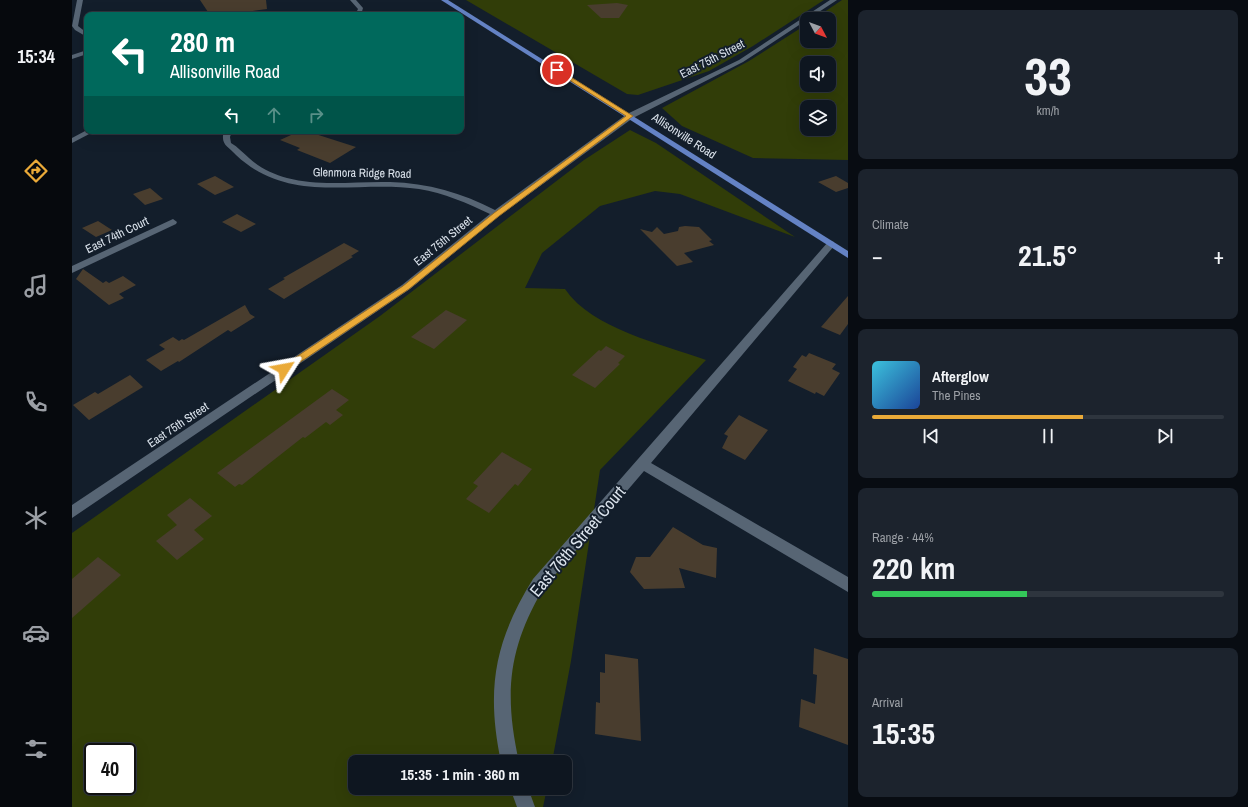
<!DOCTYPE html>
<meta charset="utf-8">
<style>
body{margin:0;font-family:"Archivo Narrow",sans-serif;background:#1c232d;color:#f1f3f6;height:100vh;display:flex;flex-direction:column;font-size:15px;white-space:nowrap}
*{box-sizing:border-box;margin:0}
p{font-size:13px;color:#9b9fa5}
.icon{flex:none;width:22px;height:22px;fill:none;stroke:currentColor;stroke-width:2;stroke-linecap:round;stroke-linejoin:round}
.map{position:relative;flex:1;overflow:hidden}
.sheet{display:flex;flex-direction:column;gap:10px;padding:10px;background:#080c12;width:400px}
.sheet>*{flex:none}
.guide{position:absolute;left:12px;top:12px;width:380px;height:122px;border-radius:8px;box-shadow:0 4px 16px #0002,0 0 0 1px #2e353e;background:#00695c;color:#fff;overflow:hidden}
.needle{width:26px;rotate:131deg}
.fabs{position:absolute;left:728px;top:12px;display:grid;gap:8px}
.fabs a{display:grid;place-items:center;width:36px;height:36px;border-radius:8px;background:#0e1620;box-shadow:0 4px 16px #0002,0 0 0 1px #2e353e;font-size:20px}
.speed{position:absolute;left:12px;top:743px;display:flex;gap:8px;font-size:20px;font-weight:700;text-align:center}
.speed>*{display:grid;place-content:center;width:52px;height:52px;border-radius:50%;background:#0e1620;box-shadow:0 4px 16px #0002,0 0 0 1px #2e353e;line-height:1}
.speed .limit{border:2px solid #111;border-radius:6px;background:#fff;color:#111}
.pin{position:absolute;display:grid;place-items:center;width:34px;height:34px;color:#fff;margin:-17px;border:2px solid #fff;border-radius:50%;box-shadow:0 1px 4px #0007}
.me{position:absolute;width:44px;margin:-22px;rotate:56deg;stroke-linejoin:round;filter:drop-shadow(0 0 3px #0008)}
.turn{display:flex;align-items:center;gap:14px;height:84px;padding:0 20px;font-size:18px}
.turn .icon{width:52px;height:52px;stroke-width:2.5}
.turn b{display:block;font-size:28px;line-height:34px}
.lanes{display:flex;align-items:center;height:38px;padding:0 20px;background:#0003;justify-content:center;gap:20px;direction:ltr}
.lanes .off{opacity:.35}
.big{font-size:30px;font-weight:800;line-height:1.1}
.sheet .tile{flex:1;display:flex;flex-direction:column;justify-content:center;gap:6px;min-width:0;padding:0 14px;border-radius:8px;background:#1c232d}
.sheet .dial{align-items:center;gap:0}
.dial b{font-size:52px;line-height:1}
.song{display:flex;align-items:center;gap:12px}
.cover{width:48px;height:48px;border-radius:6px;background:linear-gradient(135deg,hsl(190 70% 55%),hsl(220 70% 35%))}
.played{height:4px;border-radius:2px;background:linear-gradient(90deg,#eaaa38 60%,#2e353e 60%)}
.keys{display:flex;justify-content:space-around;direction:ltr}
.heat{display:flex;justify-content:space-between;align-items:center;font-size:22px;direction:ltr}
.charge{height:6px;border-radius:3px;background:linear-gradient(90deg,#34c759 44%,#2e353e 0)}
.trip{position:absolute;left:276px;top:755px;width:224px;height:40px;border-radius:8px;background:#0e1620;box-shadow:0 4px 16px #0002,0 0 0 1px #2e353e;font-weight:800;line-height:40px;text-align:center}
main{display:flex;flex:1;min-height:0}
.tab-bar{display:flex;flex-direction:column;width:72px;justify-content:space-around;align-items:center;background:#06090d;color:#9b9fa5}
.tab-bar .icon{width:28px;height:28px}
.tab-bar .selected{color:#eaaa38}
.tab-bar b{font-size:18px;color:#f1f3f6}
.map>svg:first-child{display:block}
</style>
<main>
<nav class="tab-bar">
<b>15:34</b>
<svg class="icon selected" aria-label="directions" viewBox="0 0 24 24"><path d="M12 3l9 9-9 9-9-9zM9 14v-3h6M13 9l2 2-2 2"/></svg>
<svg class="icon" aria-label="music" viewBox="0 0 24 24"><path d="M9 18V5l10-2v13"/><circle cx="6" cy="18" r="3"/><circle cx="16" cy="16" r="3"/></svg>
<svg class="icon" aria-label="phone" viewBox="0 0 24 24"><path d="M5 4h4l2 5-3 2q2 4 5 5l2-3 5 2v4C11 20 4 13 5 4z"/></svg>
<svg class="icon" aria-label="climate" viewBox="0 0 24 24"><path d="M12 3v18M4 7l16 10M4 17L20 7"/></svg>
<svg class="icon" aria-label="car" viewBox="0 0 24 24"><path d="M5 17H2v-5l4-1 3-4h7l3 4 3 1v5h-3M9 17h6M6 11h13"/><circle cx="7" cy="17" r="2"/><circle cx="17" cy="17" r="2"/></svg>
<svg class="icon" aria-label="filters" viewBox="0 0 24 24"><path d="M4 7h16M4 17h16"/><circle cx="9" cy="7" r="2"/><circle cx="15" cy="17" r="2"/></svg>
</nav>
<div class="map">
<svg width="776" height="807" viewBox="0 0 776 807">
<rect width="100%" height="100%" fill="#131e2b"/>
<!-- green -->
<g fill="#313d08" fill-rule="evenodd">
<path d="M394 0H752L681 46 637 71 566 95 555 94Z"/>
<path d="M770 0H776V160L681 158 610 126 590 108 677 61 735 24V41H757V19H742ZM735 63H757V85H735ZM735 107H757V129H735Z"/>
<path d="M558 130 584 143 723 237 608 194 583 191 528 206 470 253 453 288 493 289C520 329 590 344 634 360L528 470 499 661 480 762H283V788H475L471 807H0V533L308 316 512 160ZM21 752H55V786H21Z"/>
</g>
<!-- building -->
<g fill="#493d2e">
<path d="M128 0H194L195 9 152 15H138Z"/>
<path d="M545 3 556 5 547 18H529L515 5Z"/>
<path d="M228 131H234L284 147 258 163 225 150 228 148 208 140Z"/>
<path d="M143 176 162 187 143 195 125 184Z"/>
<path d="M764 176 776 183V188L764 192 746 182Z"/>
<path d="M78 188 91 199 73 205 61 194Z"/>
<path d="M165 214 184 224 169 232 150 222Z"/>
<path d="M26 221 40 230 24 237 10 228Z"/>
<path d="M613 226 627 227 640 240 637 241 642 245 612 253 621 262 605 266 568 229 580 232 585 227 592 234 606 231 607 227Z"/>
<path d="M272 243 287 251 279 256 281 257 230 288 212 299 196 289 213 279 211 278Z"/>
<path d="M11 269 31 283 34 281 37 283 51 276 64 285 47 294 52 298 37 305 4 279Z"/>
<path d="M776 296V324L768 335 749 327Z"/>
<path d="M173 305 178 314 183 317 159 332 156 330 107 362 106 361 89 371 74 360 93 349 87 345 101 337 107 341 110 339 112 340Z"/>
<path d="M374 310 395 320 362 349 339 337Z"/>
<path d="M534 346 553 356 546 363 548 364 523 388 500 375 527 350 529 351Z"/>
<path d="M737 353 764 364 760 369 768 373 752 396 744 392 743 394 716 381 725 369 721 367 730 355 734 357Z"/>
<path d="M58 375 71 387 17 420 1 405 23 392 26 394Z"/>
<path d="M260 389 277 400 264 410 271 415 258 425 254 422 233 438 231 437 170 485 167 484 163 487 145 473Z"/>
<path d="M667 415 696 430 673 460 650 448 656 436 652 434Z"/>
<path d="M430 452 460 469 446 486 443 484 417 513 394 499 406 486 401 483Z"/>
<path d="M118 498 140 516 122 530 132 539 105 560 84 541 105 525 95 515Z"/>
<path d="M601 527 631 545 645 548 644 578 607 568 613 588 572 589 558 572 564 557H578Z"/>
<path d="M26 557 49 575 0 618V579Z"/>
<path d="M742 648 776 659V745L727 727 729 699 743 704 745 675 741 674Z"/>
<path d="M533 654 566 659 569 741 523 734 524 702 528 703V672L533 673Z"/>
</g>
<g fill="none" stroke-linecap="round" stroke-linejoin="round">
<!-- minor -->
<g fill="#576574" fill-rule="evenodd">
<path d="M5 0H11L6 26 15 33V37L3 30 0 26Z"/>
<path d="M278 0H284L291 8 289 15H283L286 9Z"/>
<path d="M758 0H765L671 62 561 118 427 216 338 289 0 518V505L330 285 418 214C395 203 372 193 347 189 283 180 217 205 164 155 156 146 148 145 152 131H160L158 137 159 143C166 147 171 153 177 158 188 168 201 174 215 178 249 187 284 181 318 182 356 183 390 193 423 210L555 114 667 60Z"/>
<path d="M15 50V54L0 59V55Z"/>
<path d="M15 130 23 131 0 143V138Z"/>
<path d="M101 219 105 222 104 224 0 273V266Z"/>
<path d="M759 241 762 242V246L579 463 776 577V592L572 471 471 589C436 649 432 694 447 762H429C414 690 422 642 461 579L756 242Z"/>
<path d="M438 788H456L463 807H445Z"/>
</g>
<!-- major -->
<path fill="#6482c4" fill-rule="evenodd" d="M369 0H376L776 251V258Z"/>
</g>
<!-- route -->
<path fill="#eaaa38" stroke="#986e24" d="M483 69H486L561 116 427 216 337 289 215 371H209V367L331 286 422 213 554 116 483 71Z"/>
<g text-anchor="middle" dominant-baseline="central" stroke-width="4" stroke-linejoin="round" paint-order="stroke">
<!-- far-street labels -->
<g font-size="12" fill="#dbe3ec" stroke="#131e2b">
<text transform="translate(640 59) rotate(-27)">East 75th Street</text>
<text transform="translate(612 136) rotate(33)">Allisonville Road</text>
<text transform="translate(290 173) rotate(1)">Glenmora Ridge Road</text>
<text transform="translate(45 235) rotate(-26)">East 74th Court</text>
<text transform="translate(371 241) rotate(-39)">East 75th Street</text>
<text transform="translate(106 425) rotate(-34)">East 75th Street</text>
</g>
<!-- near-street labels -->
<g font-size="17" fill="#dbe3ec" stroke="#131e2b">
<text transform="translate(505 541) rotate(-50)">East 76th Street Court</text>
</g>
</g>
</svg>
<div class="fabs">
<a><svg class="needle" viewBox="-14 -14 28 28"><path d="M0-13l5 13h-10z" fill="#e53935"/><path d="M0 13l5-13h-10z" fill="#9b9fa5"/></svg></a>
<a><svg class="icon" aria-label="sound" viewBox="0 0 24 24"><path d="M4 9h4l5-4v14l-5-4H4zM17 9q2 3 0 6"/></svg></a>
<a><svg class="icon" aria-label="layers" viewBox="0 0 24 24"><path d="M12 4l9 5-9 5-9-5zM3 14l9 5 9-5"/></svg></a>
</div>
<div class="speed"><div class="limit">40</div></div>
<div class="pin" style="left:485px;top:70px;background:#d93025"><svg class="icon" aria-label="arrive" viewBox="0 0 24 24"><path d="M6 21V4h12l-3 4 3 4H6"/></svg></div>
<svg class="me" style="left:212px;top:369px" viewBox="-20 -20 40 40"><path d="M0-17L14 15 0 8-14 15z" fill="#eaaa38" stroke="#fff" stroke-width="4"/></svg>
<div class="trip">15:35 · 1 min · 360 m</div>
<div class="guide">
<div class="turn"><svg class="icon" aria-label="left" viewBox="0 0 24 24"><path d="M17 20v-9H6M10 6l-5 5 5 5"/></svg><div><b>280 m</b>Allisonville Road</div></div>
<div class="lanes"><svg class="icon" aria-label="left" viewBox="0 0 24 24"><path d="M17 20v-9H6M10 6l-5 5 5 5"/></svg><svg class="icon off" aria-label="ahead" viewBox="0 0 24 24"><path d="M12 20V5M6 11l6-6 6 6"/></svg><svg class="icon off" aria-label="right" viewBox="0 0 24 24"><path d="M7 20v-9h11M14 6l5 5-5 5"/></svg></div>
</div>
</div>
<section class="sheet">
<div class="tile dial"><b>33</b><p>km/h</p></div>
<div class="tile"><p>Climate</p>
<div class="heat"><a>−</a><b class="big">21.5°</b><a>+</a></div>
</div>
<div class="tile">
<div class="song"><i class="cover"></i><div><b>Afterglow</b><p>The Pines</p></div></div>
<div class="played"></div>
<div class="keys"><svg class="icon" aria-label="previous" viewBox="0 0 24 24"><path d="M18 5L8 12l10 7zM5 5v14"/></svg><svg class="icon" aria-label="pause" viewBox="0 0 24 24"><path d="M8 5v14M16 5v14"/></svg><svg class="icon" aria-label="next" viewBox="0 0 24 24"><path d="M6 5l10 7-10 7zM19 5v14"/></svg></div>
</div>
<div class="tile"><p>Range · 44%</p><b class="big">220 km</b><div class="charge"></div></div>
<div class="tile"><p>Arrival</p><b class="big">15:35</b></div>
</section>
</main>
